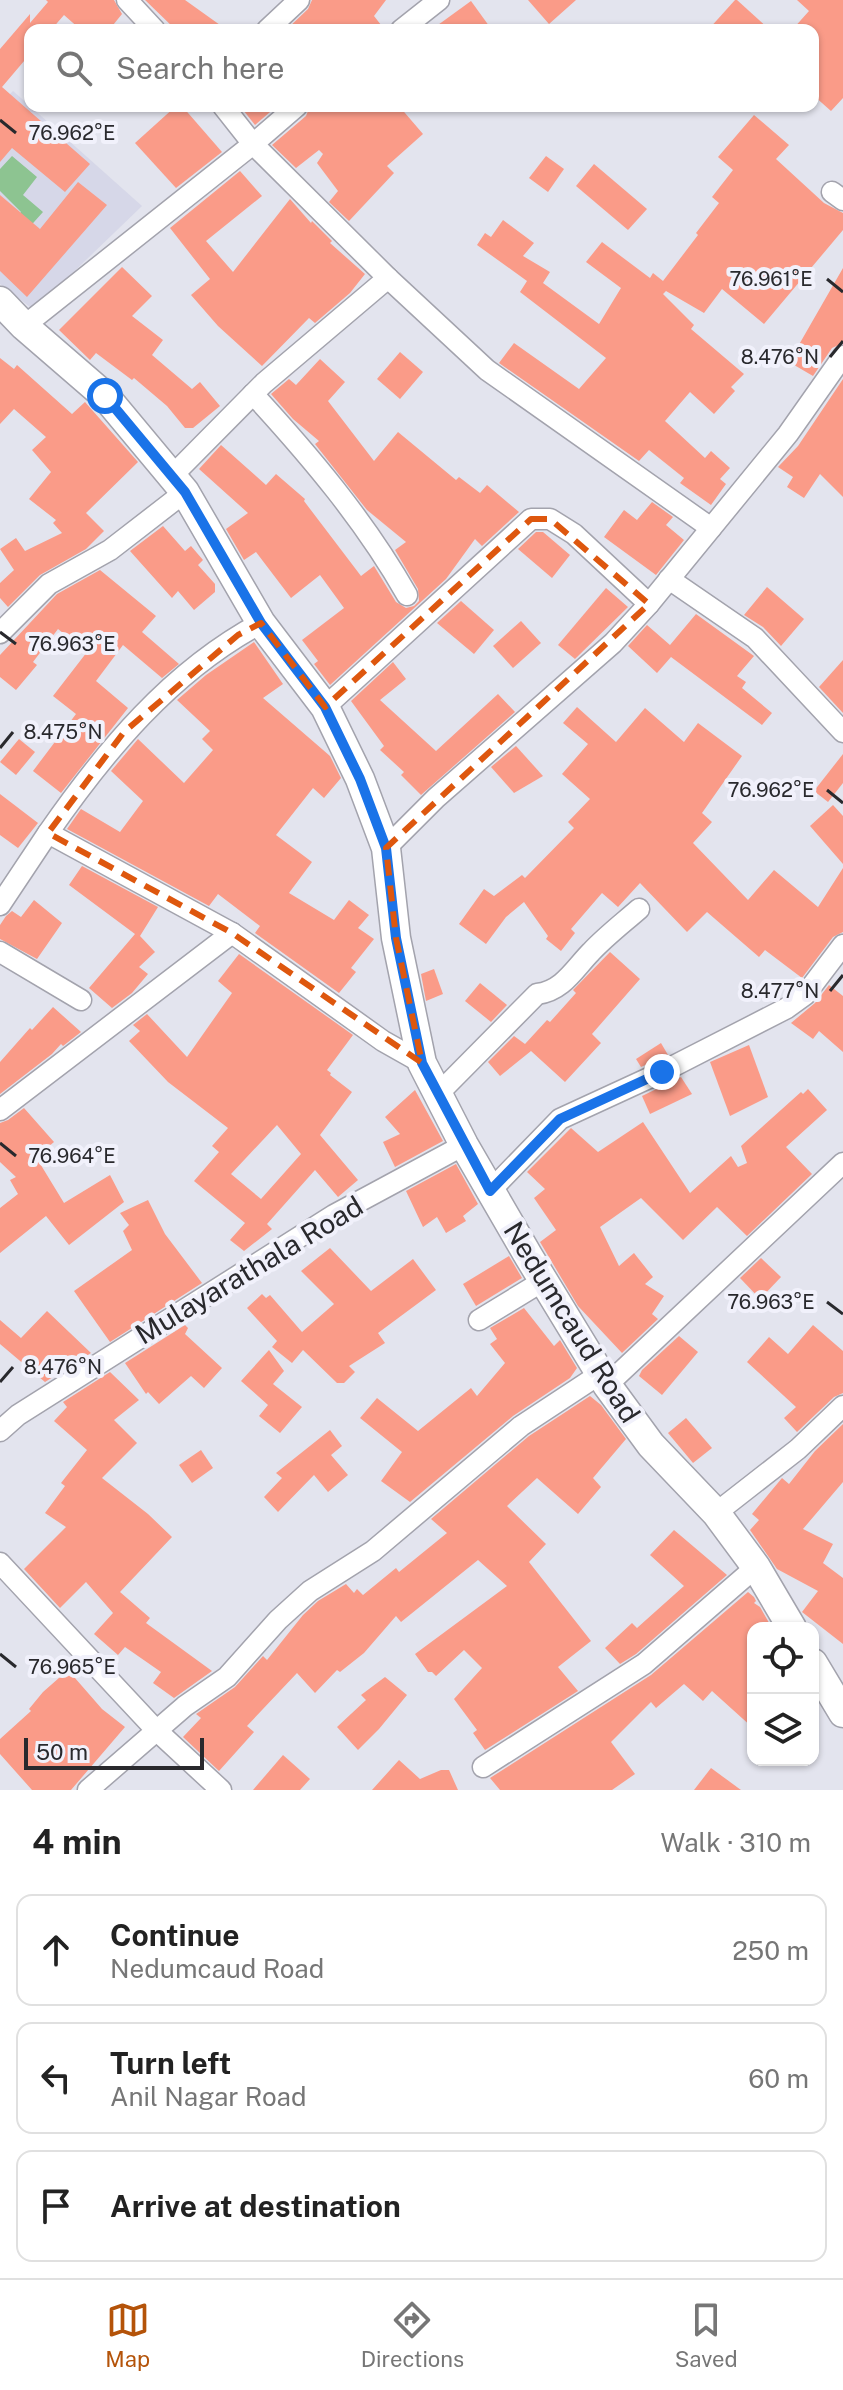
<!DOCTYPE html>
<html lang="en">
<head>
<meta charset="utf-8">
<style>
  :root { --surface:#fff; --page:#f6f6f6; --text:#222; --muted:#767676; --line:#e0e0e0; --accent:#b45309 }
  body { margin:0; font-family:"Public Sans",sans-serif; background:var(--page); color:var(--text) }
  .controls { position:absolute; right:24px; bottom:24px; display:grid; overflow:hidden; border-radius:16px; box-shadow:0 2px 6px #0004 }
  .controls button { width:72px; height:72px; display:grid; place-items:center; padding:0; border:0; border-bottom:2px solid var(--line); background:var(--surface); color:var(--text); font:40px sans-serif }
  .scale { position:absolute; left:24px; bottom:20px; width:180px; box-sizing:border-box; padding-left:8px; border:4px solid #29292d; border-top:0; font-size:22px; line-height:28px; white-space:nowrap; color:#29292d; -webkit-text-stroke:6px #f1f1fb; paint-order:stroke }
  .stop { position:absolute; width:24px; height:24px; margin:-18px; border:6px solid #1a73e8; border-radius:50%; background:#fff }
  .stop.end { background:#1a73e8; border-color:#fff; box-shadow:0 2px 8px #0008 }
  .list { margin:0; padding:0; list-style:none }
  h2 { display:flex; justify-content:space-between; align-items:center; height:104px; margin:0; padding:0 32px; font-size:34px }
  h2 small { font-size:26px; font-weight:400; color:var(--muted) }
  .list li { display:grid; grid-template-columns:52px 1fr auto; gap:24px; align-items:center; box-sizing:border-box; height:112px; margin:0 16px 16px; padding:0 16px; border:2px solid var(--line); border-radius:16px }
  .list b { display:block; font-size:30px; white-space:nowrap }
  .list p { margin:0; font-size:26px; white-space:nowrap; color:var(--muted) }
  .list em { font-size:26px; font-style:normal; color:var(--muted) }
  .icon { flex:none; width:44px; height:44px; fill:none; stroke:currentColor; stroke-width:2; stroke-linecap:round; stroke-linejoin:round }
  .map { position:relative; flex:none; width:843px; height:1790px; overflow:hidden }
  .search { position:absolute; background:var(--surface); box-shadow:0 2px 6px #0004; left:24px; right:24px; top:24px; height:88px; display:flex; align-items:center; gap:20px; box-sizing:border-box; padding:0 28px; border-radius:16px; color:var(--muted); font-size:30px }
  .sheet { height:488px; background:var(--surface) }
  nav { display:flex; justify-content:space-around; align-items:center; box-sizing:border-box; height:112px; border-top:2px solid var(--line); background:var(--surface); font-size:22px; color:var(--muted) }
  nav a { display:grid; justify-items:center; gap:4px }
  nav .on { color:var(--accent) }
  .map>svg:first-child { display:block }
</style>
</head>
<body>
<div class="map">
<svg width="843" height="1790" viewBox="0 0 843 1790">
  <rect width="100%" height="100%" fill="#e3e4ee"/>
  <polygon fill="#d6d7e8" points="13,91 142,206 34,310 0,284 0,104"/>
  <polygon fill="#8dc491" points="12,156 37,177 23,195 43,212 0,260 0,239 21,212 0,191 0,169"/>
  <g fill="#fa9b88" fill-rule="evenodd">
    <polygon points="46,0 114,0 122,14 109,30 81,30 64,15 51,30 30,30 30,54 2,87 90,164 65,192 12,148 0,162 0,49 30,14 30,23 48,2"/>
    <polygon points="145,0 185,0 227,30 176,30"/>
    <polygon points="312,0 386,0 374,16 385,30 286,30 308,9"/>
    <polygon points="528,0 576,0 549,24"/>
    <polygon points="735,0 737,0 770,30 708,30"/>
    <polygon points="797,0 843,0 843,98 831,111 813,95 813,30 792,30 809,11"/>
    <polygon points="471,1 492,30 431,30"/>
    <polygon points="176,106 182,106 222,152 176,188 135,143"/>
    <polygon points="240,106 277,106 255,125"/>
    <polygon points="310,106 399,106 423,134 387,166 394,173 349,221 329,202 338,191 317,163 323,154 319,150 296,168 272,145 306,116"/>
    <polygon points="754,115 789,145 776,159 824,203 843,213 843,230 764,324 722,289 704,313 666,291 663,294 694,325 691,329 744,374 731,387 735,391 714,414 690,392 665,421 705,458 711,451 730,468 720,479 726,484 711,505 680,483 684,478 649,450 639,461 499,363 514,343 579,389 606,358 520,292 527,281 477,245 485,233 491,237 503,220 534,243 523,256 550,272 543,283 599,324 621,288 586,262 602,242 650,278 653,273 663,281 698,235 696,233 719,203 712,197 733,170 718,157"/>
    <polygon points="546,156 564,169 548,192 529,178"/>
    <polygon points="594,164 647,209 628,230 576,186"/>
    <polygon points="240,171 262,196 206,241 233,272 290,199 311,223 312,221 332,241 330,243 365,274 350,293 315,323 309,318 262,366 218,326 191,295 210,279 170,228"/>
    <polygon points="78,182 107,205 27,297 0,271 0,195 40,229"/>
    <polygon points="122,267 152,296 132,316 163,340 152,355 192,389 200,382 220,406 193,428 185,428 167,406 134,378 132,380 96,353 90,360 59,330"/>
    <polygon points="843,268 843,343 832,348 813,376 789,362"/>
    <polygon points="400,352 423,372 400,399 377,379"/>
    <polygon points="0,358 14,369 17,365 72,414 85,402 138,462 86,513 104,531 86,549 40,575 8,607 0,598 0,583 14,570 0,549 16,538 25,551 62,533 53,523 56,520 29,499 51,472 32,450 46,437 14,409 0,424"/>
    <polygon points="320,359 345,382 328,401 374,461 398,432 456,480 459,477 480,493 487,485 519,512 482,546 475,539 446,579 330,685 314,664 318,661 302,640 344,608 320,575 291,598 256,552 244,560 226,529 248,513 199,469 221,445 266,485 276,474 305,499 304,501 361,576 374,566 396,602 406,608 414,606 419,601 418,589 395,550 406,542 367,510 315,444 319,441 293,419 271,394 289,379 296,385"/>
    <polygon points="843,379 843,497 820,474 804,498 787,487 793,477 778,467 798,446"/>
    <polygon points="652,502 673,517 666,525 684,540 656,575 604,537 624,510 637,520"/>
    <polygon points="163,526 185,551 191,546 203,560 198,565 215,584 215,592 194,610 178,591 172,598 130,551"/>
    <polygon points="536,532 543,532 570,555 552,578 518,549"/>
    <polygon points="100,570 156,616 142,632 179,664 162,678 123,645 96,681 128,708 61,793 33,771 76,714 53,696 87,652 58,629 33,662 37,665 16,690 0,677 0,655 57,594"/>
    <polygon points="767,587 804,619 781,646 763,627 744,615"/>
    <polygon points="606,588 628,607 575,659 558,645"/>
    <polygon points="461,601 494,630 474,654 437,623"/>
    <polygon points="696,614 754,656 737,676 746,682 742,688 772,713 762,725 671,657 657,673 628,646 647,625 670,645"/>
    <polygon points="521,621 541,643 513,668 493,646"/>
    <polygon points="254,642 283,684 263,698 330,756 341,778 324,798 313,788 276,835 312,862 289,893 334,920 349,900 369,915 358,928 374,939 351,968 356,972 339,993 255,933 260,926 218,894 209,906 67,829 81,809 120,832 143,801 111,771 138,739 184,783 213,750 202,739 210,731 177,700 206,675"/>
    <polygon points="843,660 843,713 819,687"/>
    <polygon points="393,662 406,679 380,700 436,751 498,694 515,712 421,795 401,775 404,772 380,750 384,746 351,701"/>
    <polygon points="577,707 616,742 645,708 684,742 698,723 742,756 702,813 712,822 693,843 748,900 774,870 818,907 843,868 843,932 833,937 802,978 765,950 759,957 707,912 687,932 640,883 618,907 602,893 571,929 575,933 561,951 546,939 548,936 524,902 506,917 486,944 459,924 484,889 494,896 522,875 525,878 574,828 568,822 590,799 562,774 588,744 563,723"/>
    <polygon points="19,739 35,752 16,775 0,762"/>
    <polygon points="516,746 543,776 514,793 491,767"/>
    <polygon points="843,754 843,783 828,802 814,791"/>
    <polygon points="0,794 38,823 18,848 0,835"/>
    <polygon points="833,805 843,816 843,864 810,826"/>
    <polygon points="82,866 158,907 140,936 155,952 139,967 148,974 132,993 112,1008 89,988 135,934 69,885"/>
    <polygon points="34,900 62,923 37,959 0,939 0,925 6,916 12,911 21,917"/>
    <polygon points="610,952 640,979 592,1034 601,1043 565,1082 531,1051 500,1076 488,1062 514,1036 525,1044 547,1020 550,1022 576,993 573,990"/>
    <path d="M239,954L353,1035L327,1070L331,1073L330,1075L352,1092L320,1135L358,1180L338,1197L315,1170L267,1224L272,1229L244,1251L230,1240L245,1223L194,1181L219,1152L212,1146L228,1128L168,1082L129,1041L140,1031L133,1025L147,1014L187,1057L232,993L218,981ZM277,1125L301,1154L261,1199L231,1174Z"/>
    <polygon points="434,969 443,994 426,1001 421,974"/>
    <polygon points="480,983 507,1005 491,1022 465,1001"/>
    <polygon points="829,985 843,996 843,1052 819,1031 813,1039 791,1023 815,1003"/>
    <polygon points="53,1007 81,1032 63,1046 61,1044 52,1054 0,1094 0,1062 30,1028 32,1030"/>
    <polygon points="661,1043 668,1055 641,1067 636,1059"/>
    <polygon points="749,1045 768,1097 730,1116 710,1062"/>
    <polygon points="681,1077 692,1094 650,1114 642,1096"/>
    <polygon points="808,1089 827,1110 786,1147 812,1174 747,1236 717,1207 683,1240 641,1198 600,1227 619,1266 634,1253 653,1277 645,1284 664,1296 652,1314 658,1319 622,1353 578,1306 540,1242 556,1230 534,1198 545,1189 527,1172 571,1128 598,1152 643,1122 690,1193 731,1156 738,1167 747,1163 741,1146 801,1092 803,1094"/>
    <polygon points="415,1090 443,1141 395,1167 383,1142 400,1134 385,1117"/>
    <polygon points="24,1108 54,1142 36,1157 64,1203 110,1175 124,1202 69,1245 46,1216 0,1253 0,1208 18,1194 10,1180 16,1177 0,1162 0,1123 8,1120"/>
    <polygon points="456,1164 478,1204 463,1216 466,1221 446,1233 437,1217 423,1227 406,1191"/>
    <polygon points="148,1200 165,1234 202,1283 110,1342 74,1291 132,1250 123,1231 129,1225 120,1213"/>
    <polygon points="330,1248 371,1291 413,1259 436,1290 378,1333 385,1343 349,1366 355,1372 344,1383 337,1383 303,1350 292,1363 272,1347 277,1341 247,1308 262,1294 266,1298 270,1295 302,1332 334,1304 301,1271"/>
    <polygon points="509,1256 522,1278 476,1306 463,1284"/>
    <polygon points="761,1258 781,1277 760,1299 740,1278"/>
    <polygon points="524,1308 554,1346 560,1340 577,1368 570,1378 513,1416 410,1502 381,1481 402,1452 360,1418 377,1398 418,1431 471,1388 477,1396 505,1363 490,1344 497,1339 490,1328"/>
    <polygon points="47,1311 91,1353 45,1382 0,1344 0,1320 21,1338"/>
    <polygon points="185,1325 188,1328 185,1334 222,1368 204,1388 191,1376 159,1404 148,1392 146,1394 125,1363"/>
    <polygon points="813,1325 843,1351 843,1393 834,1397 797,1432 784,1418 796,1407 747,1362 769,1337 788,1354"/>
    <polygon points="679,1336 698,1352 662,1395 639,1376 642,1370"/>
    <polygon points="269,1350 284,1371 273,1384 302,1407 280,1433 259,1416 268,1405 241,1381"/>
    <polygon points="110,1372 139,1400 114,1420 137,1443 102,1478 148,1514 172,1537 120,1592 150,1618 146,1623 212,1671 174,1698 153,1683 161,1672 125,1647 118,1655 94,1634 113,1613 86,1582 60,1608 24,1569 66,1527 45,1513 65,1486 61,1483 87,1450 54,1421 67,1407 63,1402"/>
    <polygon points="590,1396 601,1405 626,1439 593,1478 601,1487 578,1514 537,1478 507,1506 546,1544 529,1562 591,1641 558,1667 578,1691 485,1750 473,1733 477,1730 454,1699 482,1668 464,1650 436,1676 432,1672 428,1672 415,1654 507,1586 478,1560 401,1622 396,1616 364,1653 340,1672 337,1670 315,1693 297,1673 247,1726 254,1732 219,1771 183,1737 201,1718 196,1714 235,1687 263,1656 267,1660 303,1615 318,1601 346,1584 354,1593 357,1589 363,1595 396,1568 399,1572 447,1533 431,1519 529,1436"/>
    <polygon points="686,1418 712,1448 693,1463 668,1433"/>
    <polygon points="843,1424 843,1482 803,1529 833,1544 823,1563 843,1578 843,1644 802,1612 818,1591 777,1569 750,1530 759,1520 752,1514 782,1478 789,1484 815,1451"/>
    <polygon points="330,1430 342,1446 331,1455 348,1475 328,1492 314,1475 278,1512 264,1497 282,1478 276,1473"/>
    <polygon points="201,1450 213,1468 192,1483 179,1465"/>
    <polygon points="674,1530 727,1575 636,1654 620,1664 605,1648 632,1623 637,1628 684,1586 650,1555"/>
    <polygon points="748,1592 754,1597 756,1601 754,1603 760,1607 772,1628 753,1628 753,1728 712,1691 703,1701 684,1684 656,1708 651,1702 611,1742 635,1774 612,1790 500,1790 490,1778 651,1675"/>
    <polygon points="68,1670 102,1709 125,1727 71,1790 32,1790 0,1754 0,1739 31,1711 29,1709 43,1692"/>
    <polygon points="385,1677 407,1695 379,1729 358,1750 337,1727 366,1700 361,1695"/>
    <polygon points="283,1755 310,1779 300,1790 253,1790"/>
    <polygon points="399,1760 420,1779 441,1770 449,1770 458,1790 372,1790"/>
    <polygon points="711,1768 741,1790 694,1790"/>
  </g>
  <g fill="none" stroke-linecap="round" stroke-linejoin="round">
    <defs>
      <g id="minor">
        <polyline points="127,0 155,30"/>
        <polyline points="267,30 299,0"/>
        <polyline points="401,30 439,0"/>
        <polyline points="223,106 253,144 388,278 487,370 711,528"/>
        <polyline points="832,192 843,200"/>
        <polyline points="24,326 253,144 297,106"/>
        <path d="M253,394C310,456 365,521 407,595"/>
        <polyline points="172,476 264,383 388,278"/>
        <polyline points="669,579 755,638 843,732"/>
        <polyline points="0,633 49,584 110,550 185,492"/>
        <polyline points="325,707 531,519 550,519 574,534 649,604"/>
        <path d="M48,833C105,751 171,671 261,623"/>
        <polyline points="386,848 436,798 613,643 649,604 788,434 843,356"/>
        <polyline points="0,905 48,833 232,933 383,1041 422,1063"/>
        <polyline points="0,952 81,1000"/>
        <path d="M438,1094L537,994C563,991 575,968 591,952C606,936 623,923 639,909"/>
        <polyline points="0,1110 232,933"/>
        <polyline points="490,1191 560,1119 662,1072 787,1008 805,995 843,945"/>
        <polyline points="479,1320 543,1281"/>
        <polyline points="607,1385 843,1163"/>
        <polyline points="0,1431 18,1415 334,1215 464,1145"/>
        <polyline points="716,1513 798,1449 843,1406"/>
        <polyline points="0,1563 156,1730 221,1790"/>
        <polyline points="483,1767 644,1664 756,1567"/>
        <polyline points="88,1790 185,1706 227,1677 278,1620 310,1591 373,1551 521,1426 600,1374"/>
      </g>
      <g id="secondary">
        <polyline points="0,301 24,326 105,396 185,492 261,623 325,707 360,779 386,848 396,938 422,1063 464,1145 529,1257 607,1385 651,1445 716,1513 756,1567 792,1628"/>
        <polyline points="813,1663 843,1713"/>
      </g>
    </defs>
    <use href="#minor" stroke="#a3a3ad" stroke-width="23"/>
    <use href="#secondary" stroke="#a3a3ad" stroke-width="31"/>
    <use href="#minor" stroke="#fff" stroke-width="20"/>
    <use href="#secondary" stroke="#fff" stroke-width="28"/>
  </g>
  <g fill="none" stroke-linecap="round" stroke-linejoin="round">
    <polyline stroke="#1a73e8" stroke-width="10" points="105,396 185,492 261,623 325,707 360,779 386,848 396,938 422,1063 490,1191 560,1119 662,1072"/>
  </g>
  <path fill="none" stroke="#de570e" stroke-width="6" stroke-dasharray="16 10" stroke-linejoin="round" d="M531,519H550L649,604L386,848L396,938L422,1063L232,933L48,833L124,732L238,635L261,623L325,707Z"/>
  <path fill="none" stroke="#29292d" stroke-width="3" d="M0,120L16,133M827,279L843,292M830,357L843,341M0,632L16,644M0,748L13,732M827,790L843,803M830,991L843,975M0,1143L16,1156M827,1302L843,1314M0,1382L13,1367M0,1654L16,1667"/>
  <g text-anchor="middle" stroke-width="8" stroke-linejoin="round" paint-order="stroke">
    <g font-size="28" fill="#29292d" stroke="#f1f1fb">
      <text transform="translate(249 1270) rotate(-31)" y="10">Mulayarathala Road</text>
      <text transform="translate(572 1322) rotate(58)" y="10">Nedumcaud Road</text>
    </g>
  </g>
  <g font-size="20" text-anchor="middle" fill="#29292d" stroke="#f1f1fb" stroke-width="8" stroke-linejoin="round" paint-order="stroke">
    <text x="72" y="140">76.962°E</text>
    <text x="771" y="286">76.961°E</text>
    <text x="780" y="364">8.476°N</text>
    <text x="72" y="651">76.963°E</text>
    <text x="63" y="739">8.475°N</text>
    <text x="771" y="797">76.962°E</text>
    <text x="780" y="998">8.477°N</text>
    <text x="72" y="1163">76.964°E</text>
    <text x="771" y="1309">76.963°E</text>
    <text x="63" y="1374">8.476°N</text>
    <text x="72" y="1674">76.965°E</text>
  </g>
</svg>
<div class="controls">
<button><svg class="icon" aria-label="locate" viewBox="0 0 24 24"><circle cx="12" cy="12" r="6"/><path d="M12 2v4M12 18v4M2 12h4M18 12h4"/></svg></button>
<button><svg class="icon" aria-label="layers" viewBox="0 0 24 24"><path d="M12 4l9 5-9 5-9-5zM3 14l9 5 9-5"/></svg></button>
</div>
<div class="scale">50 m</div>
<div class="stop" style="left:105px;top:396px"></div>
<div class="stop end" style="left:662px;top:1072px"></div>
<div class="search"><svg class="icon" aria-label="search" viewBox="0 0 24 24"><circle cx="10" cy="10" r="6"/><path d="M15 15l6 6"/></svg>Search here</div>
</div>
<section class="sheet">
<h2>4 min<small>Walk · 310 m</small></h2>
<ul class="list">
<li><svg class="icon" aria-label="ahead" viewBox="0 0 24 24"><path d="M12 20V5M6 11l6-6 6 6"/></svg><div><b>Continue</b><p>Nedumcaud Road</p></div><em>250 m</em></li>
<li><svg class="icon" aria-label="left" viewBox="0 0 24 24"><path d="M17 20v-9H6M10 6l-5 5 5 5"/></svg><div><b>Turn left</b><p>Anil Nagar Road</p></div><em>60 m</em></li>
<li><svg class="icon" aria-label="arrive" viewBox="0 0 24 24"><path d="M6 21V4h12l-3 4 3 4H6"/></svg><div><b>Arrive at destination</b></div></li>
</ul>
</section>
<nav>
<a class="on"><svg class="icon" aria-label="map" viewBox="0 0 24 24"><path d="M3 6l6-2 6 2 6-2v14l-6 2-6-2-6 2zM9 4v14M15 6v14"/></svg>Map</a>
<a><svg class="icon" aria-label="directions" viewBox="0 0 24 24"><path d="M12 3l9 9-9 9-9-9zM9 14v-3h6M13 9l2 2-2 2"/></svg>Directions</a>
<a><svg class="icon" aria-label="saved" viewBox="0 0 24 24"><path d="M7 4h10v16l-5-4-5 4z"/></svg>Saved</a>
</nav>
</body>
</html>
